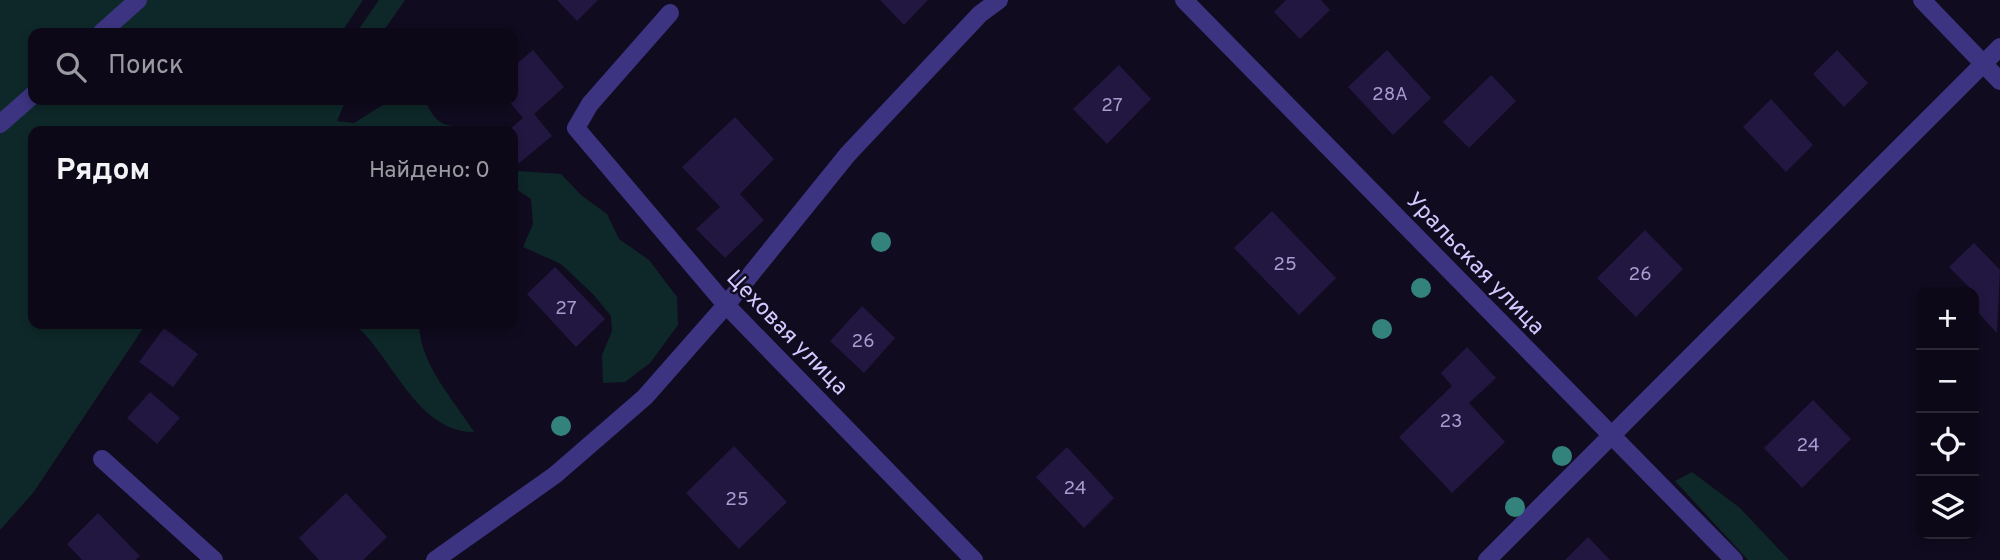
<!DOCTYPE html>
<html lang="ru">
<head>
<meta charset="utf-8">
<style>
  :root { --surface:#0c0817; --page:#1a1624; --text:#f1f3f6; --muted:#9a9aa1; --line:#2c2936 }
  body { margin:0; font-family:Overpass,sans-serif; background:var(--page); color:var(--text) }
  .controls { position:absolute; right:21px; bottom:21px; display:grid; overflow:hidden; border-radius:14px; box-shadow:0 4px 10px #0003 }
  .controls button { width:63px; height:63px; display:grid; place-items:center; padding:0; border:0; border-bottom:2px solid var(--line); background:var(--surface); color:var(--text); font:35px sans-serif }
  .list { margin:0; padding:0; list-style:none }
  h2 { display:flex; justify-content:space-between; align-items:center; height:91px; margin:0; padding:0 28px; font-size:30px }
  h2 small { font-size:23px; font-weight:400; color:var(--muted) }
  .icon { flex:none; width:38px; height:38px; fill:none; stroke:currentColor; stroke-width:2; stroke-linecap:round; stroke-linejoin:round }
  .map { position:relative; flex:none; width:2000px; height:560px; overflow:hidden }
  .search { position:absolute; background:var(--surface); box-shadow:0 4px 10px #0003; left:28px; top:28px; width:490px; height:77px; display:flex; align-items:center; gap:18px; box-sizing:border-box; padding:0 24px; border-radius:14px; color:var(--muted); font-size:26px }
  .panel { position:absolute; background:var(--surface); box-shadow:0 4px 10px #0003; left:28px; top:126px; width:490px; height:203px; border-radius:14px }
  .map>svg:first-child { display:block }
</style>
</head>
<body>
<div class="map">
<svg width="2000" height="560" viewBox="0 0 2000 560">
  <rect width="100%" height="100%" fill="#100b1f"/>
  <g fill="#0e2829">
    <path d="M0,0H363L341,33H33V100H346L337,121L354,123L391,100H425C438,130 448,126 478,126L481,131H33V324H146L33,493L0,530Z"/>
    <polygon points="379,0 405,0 382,33 356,33"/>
    <polygon points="517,171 561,174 581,195 607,214 619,239 649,260 677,297 678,325 650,363 625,382 603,383 602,355 612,331 611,316 593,294 561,264 523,247 533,224 531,199 513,187 513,175"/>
    <path d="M354,324H419C420,364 453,399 474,432C417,433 391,354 354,324Z"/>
    <polygon points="1692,472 1740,508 1789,560 1748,560 1675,481"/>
  </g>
  <g fill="#221741">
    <polygon points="557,0 598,0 577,21"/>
    <polygon points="880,0 928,0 904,25"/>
    <polygon points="1286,0 1321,0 1330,10 1300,39 1274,12"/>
    <polygon points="533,50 564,87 534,114 552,136 518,164 513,158 513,131 508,131 523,118 508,100 513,100 513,67"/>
    <polygon points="1387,50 1431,98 1393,135 1348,87"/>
    <polygon points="1837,50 1868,83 1844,107 1813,74"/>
    <polygon points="1119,65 1151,99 1107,144 1073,109"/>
    <polygon points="1491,75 1516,101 1469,148 1443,122"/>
    <polygon points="1771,99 1813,145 1786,172 1743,127"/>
    <polygon points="735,117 774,159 740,194 764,220 725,258 696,229 720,207 682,167"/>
    <polygon points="1272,211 1336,278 1299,315 1234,248"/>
    <polygon points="1645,230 1683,269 1636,317 1597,278"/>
    <polygon points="1974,243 2000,270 1997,333 1974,308 1974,292 1949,267"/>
    <polygon points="555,267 605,319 576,347 527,294"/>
    <polygon points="862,306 895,338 864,373 830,341"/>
    <polygon points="164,328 198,354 173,387 139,362"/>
    <polygon points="1467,347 1496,378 1469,403 1505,442 1452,493 1399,437 1452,386 1441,373"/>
    <polygon points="150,392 180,418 157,444 127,418"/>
    <polygon points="1813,400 1851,439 1802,488 1764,448"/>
    <polygon points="734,446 787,502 739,549 686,493"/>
    <polygon points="1067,447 1114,498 1084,528 1036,477"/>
    <polygon points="346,493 387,537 363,560 319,560 299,538"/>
    <polygon points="98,513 140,556 135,560 82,560 67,544"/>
    <polygon points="1588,537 1610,560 1565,560"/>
  </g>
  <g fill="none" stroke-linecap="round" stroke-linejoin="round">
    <g stroke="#3c3480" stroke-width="18">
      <polyline points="1184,0 1734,560"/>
      <polyline points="1922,0 2000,81"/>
      <polyline points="670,13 590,104 576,128 726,305 974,560"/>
      <polyline points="101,33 138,0"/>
      <polyline points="0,124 33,95"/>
      <polyline points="102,459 214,560"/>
      <polyline points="435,560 555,475 645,397 726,305 848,154 980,14 999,0"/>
      <polyline points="1487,560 2000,47"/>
    </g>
  </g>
  <g fill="#34827c">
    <circle cx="881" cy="242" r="10"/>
    <circle cx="1421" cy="288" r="10"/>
    <circle cx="1382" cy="329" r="10"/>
    <circle cx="561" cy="426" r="10"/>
    <circle cx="1562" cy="456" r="10"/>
    <circle cx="1515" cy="507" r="10"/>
  </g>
  <g text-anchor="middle" stroke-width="5" stroke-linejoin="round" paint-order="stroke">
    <g font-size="19" fill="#a79cd0">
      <text x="1390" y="100">28А</text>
      <text x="1112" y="111">27</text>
      <text x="1285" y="270">25</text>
      <text x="1640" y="280">26</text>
      <text x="566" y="314">27</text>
      <text x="863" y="347">26</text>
      <text x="1451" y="427">23</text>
      <text x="1808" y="451">24</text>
      <text x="1075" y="494">24</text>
      <text x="737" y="505">25</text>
    </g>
    <g font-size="23" fill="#d3c9ff" stroke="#100b1f">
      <text transform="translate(1476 263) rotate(46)" y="8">Уральская улица</text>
      <text transform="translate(788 332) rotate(46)" y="8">Цеховая улица</text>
    </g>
  </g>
</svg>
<div class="controls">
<button>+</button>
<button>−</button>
<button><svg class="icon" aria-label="locate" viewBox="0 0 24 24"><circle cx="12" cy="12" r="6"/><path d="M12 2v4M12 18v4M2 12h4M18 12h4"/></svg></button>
<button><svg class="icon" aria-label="layers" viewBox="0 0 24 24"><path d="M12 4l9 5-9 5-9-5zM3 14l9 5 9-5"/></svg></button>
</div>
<div class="search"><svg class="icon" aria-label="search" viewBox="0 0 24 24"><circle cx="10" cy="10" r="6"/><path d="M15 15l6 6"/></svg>Поиск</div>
<section class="panel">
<h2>Рядом<small>Найдено: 0</small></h2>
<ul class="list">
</ul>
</section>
</div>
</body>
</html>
